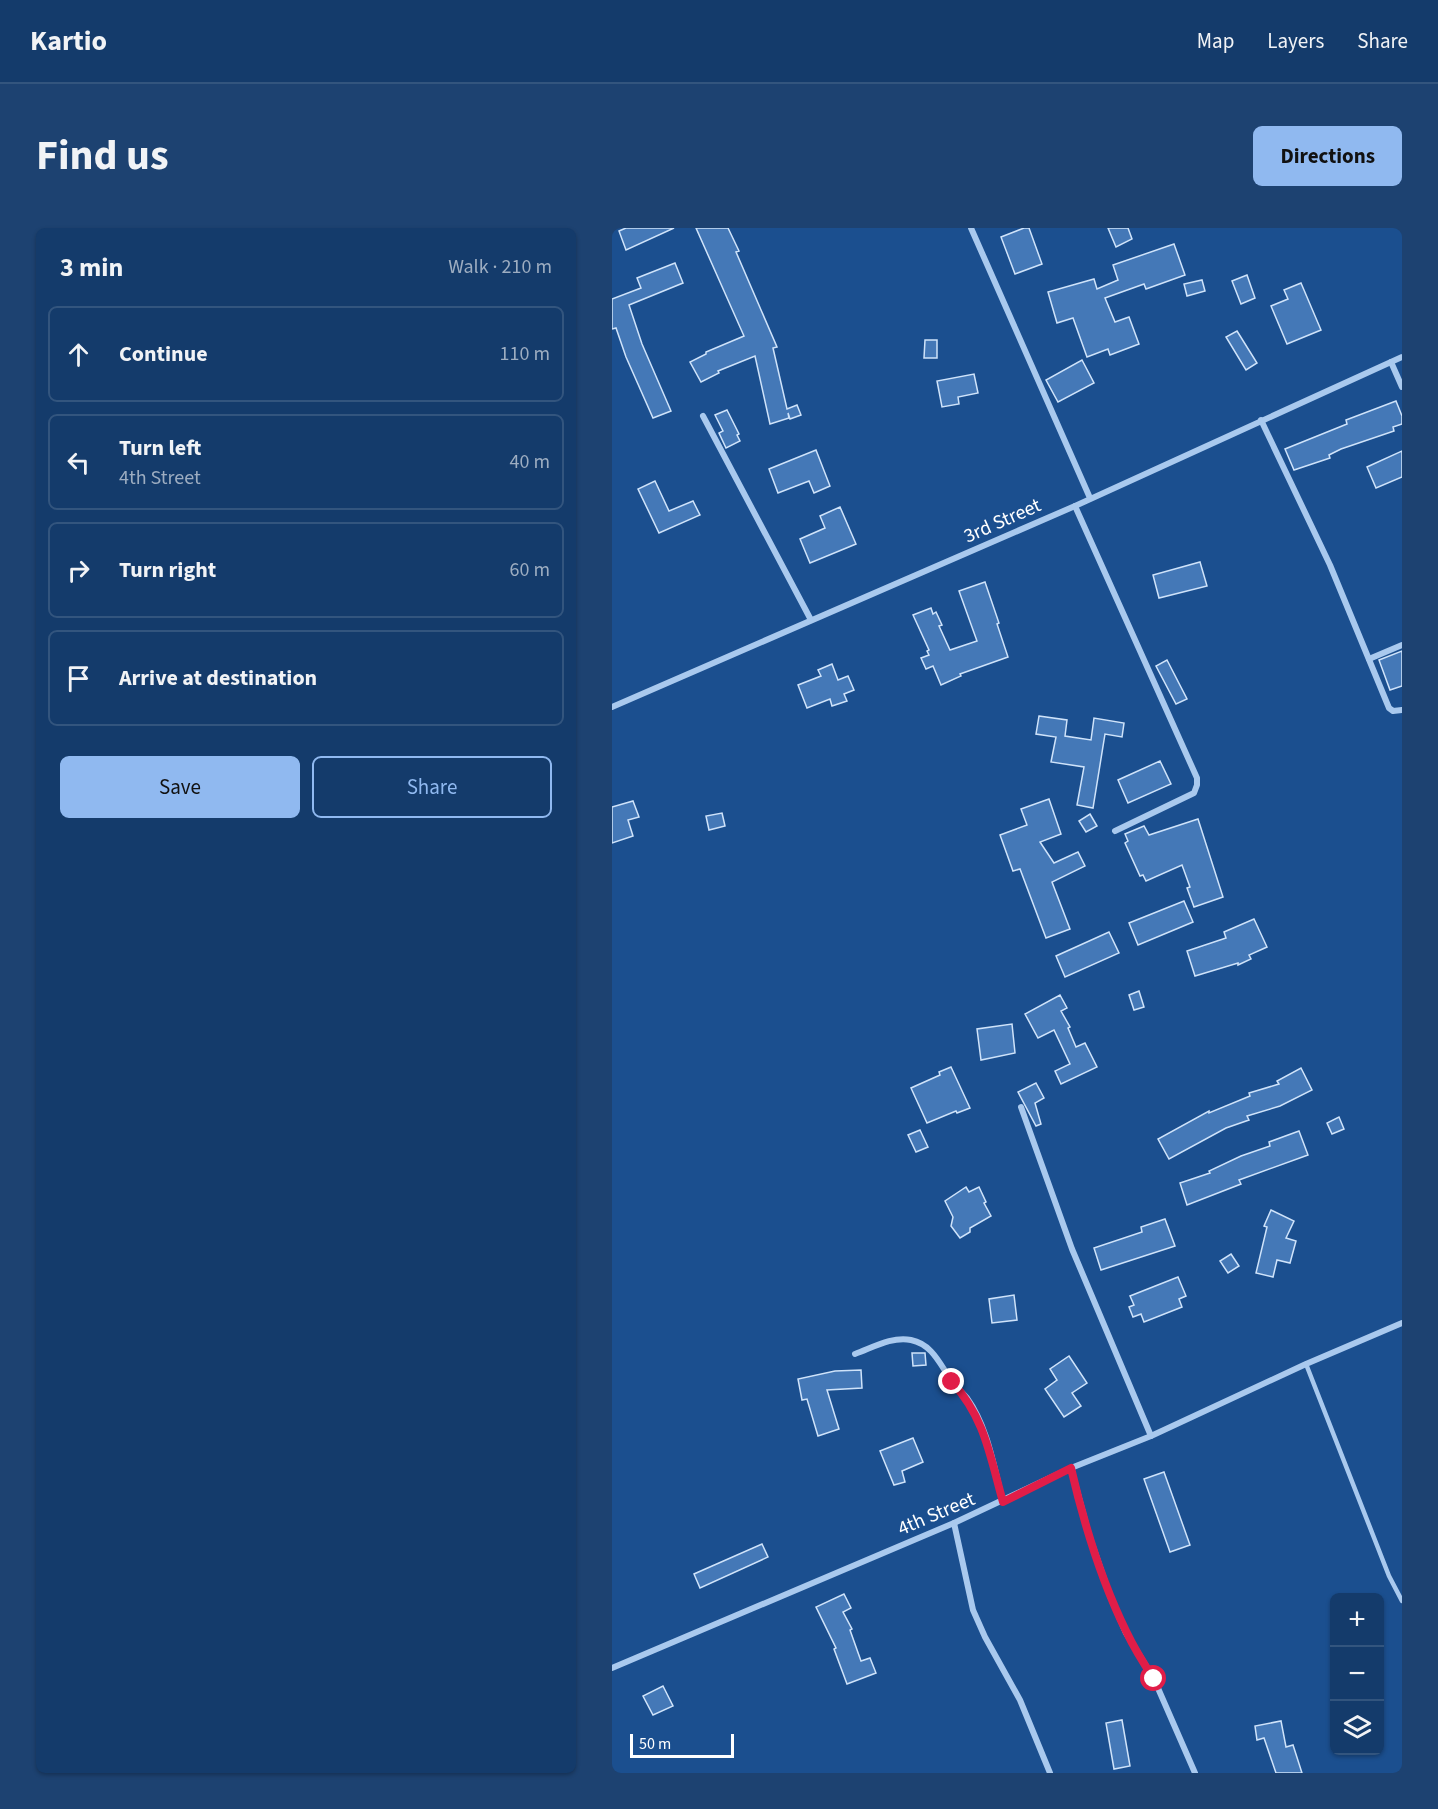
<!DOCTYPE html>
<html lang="en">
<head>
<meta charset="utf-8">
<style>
  :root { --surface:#143b6b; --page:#1d4271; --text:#f1f3f6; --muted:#9dadc1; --line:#33557e; --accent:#90b9f0 }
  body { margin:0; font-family:"Source Sans 3",sans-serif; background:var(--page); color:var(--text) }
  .controls { position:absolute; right:18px; bottom:18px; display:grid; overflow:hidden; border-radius:9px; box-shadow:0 2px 4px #0004 }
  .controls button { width:54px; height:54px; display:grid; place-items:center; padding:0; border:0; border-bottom:2px solid var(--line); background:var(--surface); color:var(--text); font:30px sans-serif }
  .scale { position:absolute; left:18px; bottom:15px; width:104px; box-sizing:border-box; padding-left:6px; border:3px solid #fff; border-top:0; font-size:16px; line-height:21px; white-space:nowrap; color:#fff; -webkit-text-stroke:4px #1b4f8f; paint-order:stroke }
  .stop { position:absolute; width:18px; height:18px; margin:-14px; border:4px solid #e11d48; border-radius:50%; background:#fff }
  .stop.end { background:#e11d48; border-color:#fff; box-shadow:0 2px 6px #0008 }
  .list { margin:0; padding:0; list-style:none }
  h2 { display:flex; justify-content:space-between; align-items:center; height:78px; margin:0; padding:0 24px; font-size:26px }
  h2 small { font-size:20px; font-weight:400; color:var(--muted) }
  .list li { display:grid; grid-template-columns:39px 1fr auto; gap:18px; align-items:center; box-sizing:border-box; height:96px; margin:0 12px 12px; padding:0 12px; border:2px solid var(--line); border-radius:9px }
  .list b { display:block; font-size:22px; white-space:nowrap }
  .list p { margin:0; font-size:20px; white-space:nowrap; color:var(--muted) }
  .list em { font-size:20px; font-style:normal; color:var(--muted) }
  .actions { display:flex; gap:12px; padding:18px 24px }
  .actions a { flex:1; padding:14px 0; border:2px solid var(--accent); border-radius:9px; text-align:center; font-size:21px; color:var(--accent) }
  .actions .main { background:var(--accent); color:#111 }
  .icon { flex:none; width:33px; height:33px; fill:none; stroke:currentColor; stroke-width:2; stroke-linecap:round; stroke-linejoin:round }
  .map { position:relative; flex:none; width:790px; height:1545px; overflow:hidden; border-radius:9px }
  header { display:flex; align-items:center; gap:36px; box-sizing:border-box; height:84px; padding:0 30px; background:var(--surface); border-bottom:2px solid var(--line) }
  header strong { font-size:28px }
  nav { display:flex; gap:33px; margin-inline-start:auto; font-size:21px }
  .intro { display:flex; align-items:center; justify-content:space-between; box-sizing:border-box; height:144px; padding:0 36px }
  h1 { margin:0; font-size:42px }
  .button { padding:15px 27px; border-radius:9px; background:var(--accent); color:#111; font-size:21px; font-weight:700 }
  main { display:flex; gap:36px; padding:0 36px }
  aside { flex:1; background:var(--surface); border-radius:9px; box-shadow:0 2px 4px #0004 }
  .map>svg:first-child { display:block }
</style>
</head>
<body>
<header>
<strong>Kartio</strong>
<nav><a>Map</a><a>Layers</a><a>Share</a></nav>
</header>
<div class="intro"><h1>Find us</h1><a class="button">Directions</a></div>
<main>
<aside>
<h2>3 min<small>Walk · 210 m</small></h2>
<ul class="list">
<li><svg class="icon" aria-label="ahead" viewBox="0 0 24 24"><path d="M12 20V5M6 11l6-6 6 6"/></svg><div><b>Continue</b></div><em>110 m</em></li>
<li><svg class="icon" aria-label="left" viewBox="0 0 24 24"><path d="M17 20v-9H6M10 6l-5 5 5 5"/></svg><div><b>Turn left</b><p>4th Street</p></div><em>40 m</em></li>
<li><svg class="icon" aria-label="right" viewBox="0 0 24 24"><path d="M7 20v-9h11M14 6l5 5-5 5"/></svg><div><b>Turn right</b></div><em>60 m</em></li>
<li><svg class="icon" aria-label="arrive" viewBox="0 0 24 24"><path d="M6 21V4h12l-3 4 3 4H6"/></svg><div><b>Arrive at destination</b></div></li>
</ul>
<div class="actions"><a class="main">Save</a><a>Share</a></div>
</aside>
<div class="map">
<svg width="790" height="1545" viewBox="0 0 790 1545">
  <rect width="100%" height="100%" fill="#1b4f8f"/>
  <g fill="#4478b7" stroke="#cfe3fa" stroke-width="1.5">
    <polygon points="14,0 62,0 14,22 7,3"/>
    <polygon points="84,0 116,0 127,23 124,24 165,119 161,120 175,181 185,177 189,187 178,191 176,185 177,190 158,196 143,128 106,143 107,145 89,154 78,134 94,126 94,124 132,108"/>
    <polygon points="412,0 417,0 430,36 403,46 389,9"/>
    <polygon points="496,0 516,0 520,11 504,19"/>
    <polygon points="562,16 573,47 534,61 532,56 493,70 503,94 517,89 527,116 498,127 496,121 475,129 461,90 445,95 436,64 482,51 485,61 506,52 501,37"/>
    <polygon points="63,35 71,55 17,77 30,116 59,183 41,190 14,129 4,100 0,101 0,71 29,60 25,50"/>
    <polygon points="635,47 643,70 629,76 620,53"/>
    <polygon points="590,52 593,63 575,68 572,56"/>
    <polygon points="689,55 709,102 675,116 659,78 676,71 672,62"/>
    <polygon points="625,103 645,135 634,142 614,109"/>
    <polygon points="313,112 325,112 325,130 312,130"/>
    <polygon points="470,132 482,155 446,174 434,152"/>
    <polygon points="362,146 366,165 346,169 347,176 330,179 325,153"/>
    <polygon points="784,173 790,188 790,196 781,199 782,203 729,221 717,227 718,230 682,242 673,221 735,196 734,192"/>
    <polygon points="115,182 127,206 125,207 128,213 114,220 107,205 111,203 103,187"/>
    <polygon points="204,222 218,258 202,265 197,253 166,265 157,241"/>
    <polygon points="790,223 790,249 764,260 755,239"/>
    <polygon points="43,253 57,283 81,273 88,287 47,305 26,261"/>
    <polygon points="228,279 244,316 198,335 188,311 213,300 208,288"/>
    <polygon points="588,334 595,358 547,370 541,347"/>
    <polygon points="373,354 387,395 385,396 396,429 348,446 349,448 329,457 321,438 314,441 309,430 317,427 315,423 317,422 301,387 319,380 321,386 324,384 330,397 327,398 338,422 365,413 347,363"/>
    <polygon points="790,423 790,458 778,462 767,432"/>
    <polygon points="555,432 575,471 564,476 544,438"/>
    <polygon points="220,436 226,452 236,448 242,462 232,466 235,473 220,478 218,471 195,480 186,457 209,448 206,442"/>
    <polygon points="427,488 455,492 453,508 479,512 482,490 512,495 510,509 493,506 481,580 465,577 472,539 439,534 444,509 424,506"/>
    <polygon points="548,533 559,556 516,575 506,552"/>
    <polygon points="437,571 449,606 428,614 442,635 466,624 473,638 440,654 458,701 434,710 408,641 401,643 388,607 415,597 409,581"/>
    <polygon points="21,573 27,589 16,592 21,608 0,615 0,579"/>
    <polygon points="110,585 113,598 97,602 94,588"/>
    <polygon points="478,586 485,598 474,604 467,593"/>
    <polygon points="586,591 611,669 582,679 575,660 578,659 570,637 534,653 531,647 528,648 513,615 516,613 513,606 532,598 537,607"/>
    <polygon points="572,673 581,694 526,717 517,695"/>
    <polygon points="642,691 655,719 637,727 639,731 626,737 626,735 583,748 575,723 614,710 612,704"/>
    <polygon points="497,704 507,725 453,749 444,728"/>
    <polygon points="527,763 532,779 522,782 517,767"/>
    <polygon points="448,767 455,780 449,783 458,799 456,800 464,819 473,815 485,839 449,856 443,843 458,836 442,802 426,810 413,786"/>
    <polygon points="400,796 403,825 369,832 365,801"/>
    <polygon points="339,839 358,880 345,885 344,883 315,895 299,860 328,847 327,844"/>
    <polygon points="689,840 700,862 668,878 635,888 637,892 614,900 557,931 546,911 597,883 597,885 638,868 637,865 667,856 665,853"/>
    <polygon points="424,855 432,870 423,875 429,896 424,898 406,864"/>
    <polygon points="727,889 732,901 720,906 715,895"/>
    <polygon points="308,902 316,919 304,924 296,907"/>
    <polygon points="687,903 696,927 627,952 629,956 575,977 568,955 598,945 597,943 629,928 658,918 657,914"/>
    <polygon points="354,959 357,964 367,959 374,974 372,975 379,988 358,1000 358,1004 348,1010 339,998 341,989 333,973"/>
    <polygon points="659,982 682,993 674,1010 684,1013 678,1035 665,1032 661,1049 644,1045 655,999 652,998"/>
    <polygon points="553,991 563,1018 489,1042 482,1020 530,1004 529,999"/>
    <polygon points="619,1026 627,1038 616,1045 608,1033"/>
    <polygon points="566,1049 574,1068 567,1071 570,1079 532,1094 529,1086 521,1089 517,1079 522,1077 518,1068"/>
    <polygon points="402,1067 405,1092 380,1095 377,1071"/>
    <polygon points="300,1125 313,1125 314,1137 301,1138"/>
    <polygon points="457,1128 475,1155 460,1165 469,1178 452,1189 433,1161 445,1152 438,1141"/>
    <polygon points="249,1142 250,1160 215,1162 227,1201 206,1208 195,1171 190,1172 186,1151 223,1143"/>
    <polygon points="301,1210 311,1234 290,1243 293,1254 282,1257 268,1223"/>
    <polygon points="552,1244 578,1317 558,1324 532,1251"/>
    <polygon points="150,1316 156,1329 88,1360 82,1346"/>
    <polygon points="232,1366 239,1380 231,1384 240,1401 238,1402 249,1433 258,1430 264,1445 235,1456 222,1421 224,1420 204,1379"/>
    <polygon points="51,1458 61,1478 41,1487 31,1468"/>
    <polygon points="510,1492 518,1538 502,1541 494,1495"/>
    <polygon points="669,1493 674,1519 681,1517 690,1545 664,1545 652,1510 645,1512 643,1498"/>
  </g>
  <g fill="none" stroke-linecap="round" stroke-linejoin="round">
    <polyline stroke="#a9c9ee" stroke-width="4.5" points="694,1136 777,1348 790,1373"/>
    <g stroke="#a9c9ee" stroke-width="6">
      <polyline points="359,0 478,270"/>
      <polyline points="779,134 790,159"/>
      <polyline points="91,188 199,392"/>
      <polyline points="649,192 718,337 777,480 781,483 790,482"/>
      <polyline points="463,278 585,550 585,557 582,565 503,603"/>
      <polyline points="757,431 790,417"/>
      <polyline points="0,479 463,278 790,129"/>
      <polyline points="409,879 460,1021 539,1208"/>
      <path d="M243,1126C260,1120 280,1108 299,1112C319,1116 327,1134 337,1149C342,1157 349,1163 355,1170C376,1199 382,1240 391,1274"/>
      <polyline points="459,1240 477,1307 498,1368 514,1405 542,1451 583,1545"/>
      <polyline points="342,1295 361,1382 373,1409 408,1472 438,1545"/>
      <polyline points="0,1440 342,1295 459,1240 539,1208 694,1136 790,1095"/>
    </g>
  </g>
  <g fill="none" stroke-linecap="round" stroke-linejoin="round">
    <path stroke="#e11d48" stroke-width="8" d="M340,1154C373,1190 378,1228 391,1274L459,1240C472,1296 489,1352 514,1403C522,1420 532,1436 542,1451"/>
  </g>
  <g text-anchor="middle" stroke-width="4.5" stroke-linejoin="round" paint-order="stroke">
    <g font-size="20" fill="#fff" stroke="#1b4f8f">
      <text transform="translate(390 292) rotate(-24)" y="7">3rd Street</text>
      <text transform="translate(324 1285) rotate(-23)" y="7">4th Street</text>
    </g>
  </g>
</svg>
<div class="controls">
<button>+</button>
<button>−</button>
<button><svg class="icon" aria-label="layers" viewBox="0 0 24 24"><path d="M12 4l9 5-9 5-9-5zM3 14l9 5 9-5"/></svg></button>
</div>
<div class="scale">50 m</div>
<div class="stop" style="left:542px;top:1451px"></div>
<div class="stop end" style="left:340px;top:1154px"></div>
</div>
</main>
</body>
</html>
